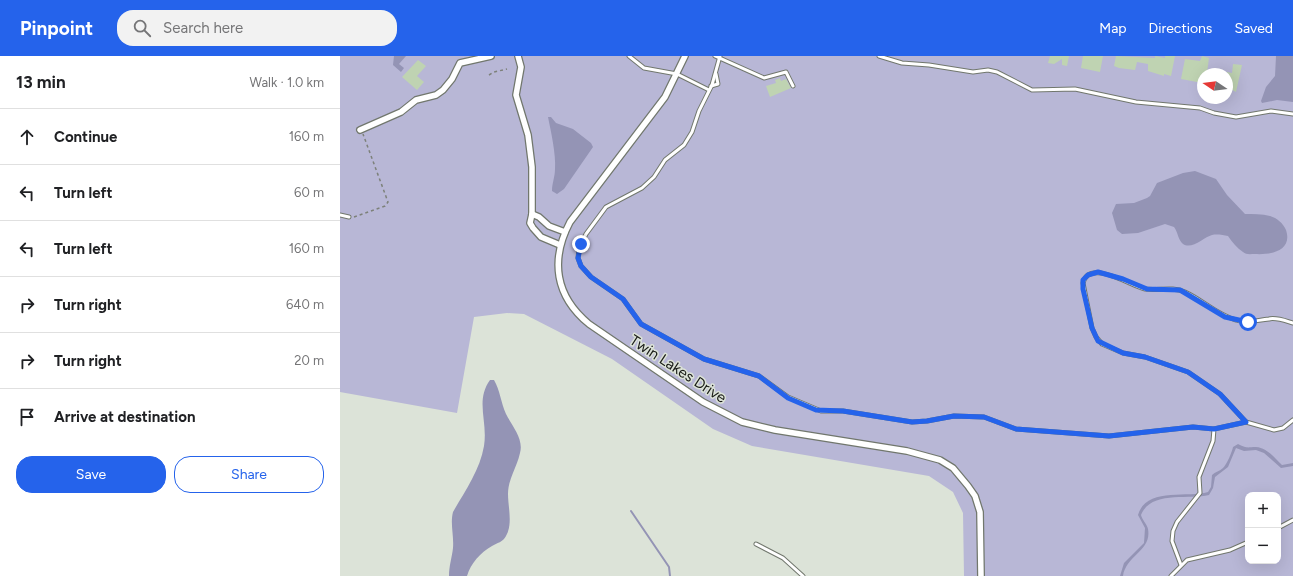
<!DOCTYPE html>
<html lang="en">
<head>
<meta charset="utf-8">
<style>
  :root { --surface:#fff; --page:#f2f2f2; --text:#202124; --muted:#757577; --line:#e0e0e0; --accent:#2563eb }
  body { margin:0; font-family:Figtree,sans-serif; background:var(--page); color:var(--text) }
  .controls { position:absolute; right:12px; bottom:12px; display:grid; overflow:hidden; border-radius:8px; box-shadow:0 4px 16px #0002 }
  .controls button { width:36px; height:36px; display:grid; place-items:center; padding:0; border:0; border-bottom:1px solid var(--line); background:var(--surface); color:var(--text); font:20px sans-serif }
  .compass { position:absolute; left:857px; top:12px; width:36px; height:36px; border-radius:50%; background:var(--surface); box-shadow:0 4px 16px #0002; rotate:283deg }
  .stop { position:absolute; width:12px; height:12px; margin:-9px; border:3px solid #2563eb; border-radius:50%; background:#fff }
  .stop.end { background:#2563eb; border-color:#fff; box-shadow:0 1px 4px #0008 }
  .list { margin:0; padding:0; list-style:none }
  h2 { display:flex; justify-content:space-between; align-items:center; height:52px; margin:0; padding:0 16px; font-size:17px }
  h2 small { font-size:13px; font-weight:400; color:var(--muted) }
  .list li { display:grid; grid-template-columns:26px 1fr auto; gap:12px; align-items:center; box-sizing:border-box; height:56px; padding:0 16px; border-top:1px solid var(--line) }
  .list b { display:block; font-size:15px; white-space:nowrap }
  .list em { font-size:13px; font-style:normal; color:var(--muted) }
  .actions { display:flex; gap:8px; padding:12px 16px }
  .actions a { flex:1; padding:9px 0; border:1px solid var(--accent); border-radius:16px; text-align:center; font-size:14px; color:var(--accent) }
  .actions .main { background:var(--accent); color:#fff }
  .icon { flex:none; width:22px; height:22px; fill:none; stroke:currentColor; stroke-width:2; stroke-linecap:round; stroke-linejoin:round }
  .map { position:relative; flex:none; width:953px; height:520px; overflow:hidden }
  header { display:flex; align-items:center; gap:24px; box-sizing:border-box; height:56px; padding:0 20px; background:var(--accent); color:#fff }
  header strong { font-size:19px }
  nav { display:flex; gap:22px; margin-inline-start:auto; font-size:14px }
  .search { width:280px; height:36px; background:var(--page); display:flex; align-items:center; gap:10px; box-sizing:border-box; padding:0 14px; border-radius:16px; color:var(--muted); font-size:15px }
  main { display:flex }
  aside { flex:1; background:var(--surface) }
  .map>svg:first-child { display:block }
</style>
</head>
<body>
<header>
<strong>Pinpoint</strong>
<div class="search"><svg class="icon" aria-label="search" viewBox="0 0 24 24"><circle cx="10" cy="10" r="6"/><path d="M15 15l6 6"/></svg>Search here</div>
<nav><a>Map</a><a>Directions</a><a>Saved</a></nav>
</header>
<main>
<aside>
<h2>13 min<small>Walk · 1.0 km</small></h2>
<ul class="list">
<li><svg class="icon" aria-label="ahead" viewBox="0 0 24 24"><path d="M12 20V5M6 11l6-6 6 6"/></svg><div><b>Continue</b></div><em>160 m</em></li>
<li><svg class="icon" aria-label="left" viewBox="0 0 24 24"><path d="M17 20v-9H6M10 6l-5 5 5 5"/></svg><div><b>Turn left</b></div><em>60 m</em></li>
<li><svg class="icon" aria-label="left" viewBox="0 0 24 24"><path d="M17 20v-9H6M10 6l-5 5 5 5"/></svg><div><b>Turn left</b></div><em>160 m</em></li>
<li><svg class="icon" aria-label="right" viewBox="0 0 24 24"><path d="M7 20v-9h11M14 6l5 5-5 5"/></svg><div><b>Turn right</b></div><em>640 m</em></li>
<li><svg class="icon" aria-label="right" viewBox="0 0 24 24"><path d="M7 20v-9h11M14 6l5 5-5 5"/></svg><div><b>Turn right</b></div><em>20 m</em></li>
<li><svg class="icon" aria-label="arrive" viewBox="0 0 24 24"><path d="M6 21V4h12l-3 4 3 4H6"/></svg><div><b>Arrive at destination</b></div></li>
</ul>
<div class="actions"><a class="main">Save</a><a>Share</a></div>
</aside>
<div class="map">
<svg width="953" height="520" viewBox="0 0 953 520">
  <rect width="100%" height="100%" fill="#dce3d8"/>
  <path fill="#b8b7d6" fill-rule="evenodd" d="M0,0H953V520H624L623,457L613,436L589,420L412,390L373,373L272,303L184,258L167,257L134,261L117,357L0,336ZM863,18H887V42H863ZM908,439H938V505H908Z"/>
  <g fill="#9494b5">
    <polygon points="54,0 66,0 59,8 64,12 61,16 53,9"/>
    <polygon points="936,0 953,0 953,46 937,44 922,47 921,45 926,31 935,20"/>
    <path d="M208,61H211L216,67L233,73L251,87L253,91L224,133L217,138L212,135C212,127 215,121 215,113C216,98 211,76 208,61Z"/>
    <path d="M855,115L876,123L887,139L905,158C913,158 922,158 930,160C937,162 943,167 946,174C953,195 930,199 915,198C911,198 906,199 903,196C897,192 892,186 888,180C883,179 877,178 872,179C864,181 852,194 843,188C838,184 838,176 834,171L825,168L798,177L782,178L777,174L772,157L776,148L794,147L807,142L810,140L817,127L843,117Z"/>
    <path d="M150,324H154C160,334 161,347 166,358C172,370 184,383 180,397C177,411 168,423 168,438C168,451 173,468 166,480C163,486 157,487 152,490C140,497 131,507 127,520H109C109,510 112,501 113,492C114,479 110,468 113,456C125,435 140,414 144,390C148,365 135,345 150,324Z"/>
    <path d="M898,388C908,393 907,391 916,391C928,392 934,402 942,409L953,407V410L941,412L924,397L916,394L904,395L896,392L888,411L875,421L873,432L869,439C849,444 811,434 801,459C802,464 807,468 808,473C812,495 786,499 783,520H780L784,507L804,487L805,472L798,459C806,431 847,442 868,436L871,431L872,419C875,416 880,415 883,412C887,408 892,396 893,391Z"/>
  </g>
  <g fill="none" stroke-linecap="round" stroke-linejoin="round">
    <polyline stroke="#9494b5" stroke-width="2" points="291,455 329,511 330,520"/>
  </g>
  <g fill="#bfd3b2">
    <polygon points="710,0 729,0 727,10 722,9 722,3 714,8 708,7"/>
    <polygon points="743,0 763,0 760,16 741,12"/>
    <polygon points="776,0 815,2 815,0 825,2 825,0 835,0 831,20 824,18 824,20 808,15 808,8 797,6 795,14 779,12 774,10"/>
    <polygon points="862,0 869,2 867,17 863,18 863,25 857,26 841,23 845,3 860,5"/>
    <polygon points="78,4 86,10 77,20 84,26 77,34 62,21"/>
    <polygon points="893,8 902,9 896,36 887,31 887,16 892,17"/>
    <polygon points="440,22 441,25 446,23 451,32 430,41 426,30 436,27 435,24"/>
  </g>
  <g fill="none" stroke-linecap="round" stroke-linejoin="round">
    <defs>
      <g id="service">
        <polyline points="289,0 304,12 337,18 369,34"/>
        <polyline points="375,0 424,22 446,16 453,30"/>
        <polyline points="380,0 372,29 359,55 352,76 344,89 325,104 314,121 302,132 266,151 246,178 239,193 238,202 241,210 251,221 283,243 301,268 364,303 419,320 448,341 481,355 503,355 572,366 587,365 614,360 644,361 676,373 769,380 853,371 874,373"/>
        <polyline points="539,0 562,7 589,9 633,16 648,14 657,16 692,34 735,33 796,46 860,52 874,57 896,61 931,55 953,58"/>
        <polyline points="371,30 378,28 376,18"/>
        <polyline points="0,159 9,161"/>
        <path d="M953,267C946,265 936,261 929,263C917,264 908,268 896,264C877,259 863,244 845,236C832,230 818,235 805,233C791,230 749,202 743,227L752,272L756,281L762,288L783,297L805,301L848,316L880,338L906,366L934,374L943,372L953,364"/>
        <polyline points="938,472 953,464"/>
        <polyline points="416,488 443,502 463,520"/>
        <polyline points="841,509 832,485 833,475 837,466 860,437 859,421 873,385 874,373 906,366"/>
        <polyline points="831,520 847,504 890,494 908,486"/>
      </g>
      <g id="minor">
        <polyline points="178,0 181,11 176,39 188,79 192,111 192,158 190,167 193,172 201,181 220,189"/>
        <path d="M345,0L325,41L230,166C210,204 215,240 249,268L363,346L402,366L435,374L567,395L600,404L613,412L628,430L635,440L640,456L641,520"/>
        <polyline points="20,74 61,56 76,44 96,39 103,34 112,23 120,7 151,0"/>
        <polyline points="192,158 199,161 209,170 225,176"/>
      </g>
    </defs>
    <use href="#service" stroke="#71776d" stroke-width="5"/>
    <use href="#minor" stroke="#71776d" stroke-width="8"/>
    <g stroke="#7d817a" stroke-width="1.5" stroke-dasharray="3 3" stroke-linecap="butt">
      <polyline points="149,19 154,16 167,13"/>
      <polyline points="14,161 45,150 48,146 23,78"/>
    </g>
    <use href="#service" stroke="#fff" stroke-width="3"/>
    <use href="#minor" stroke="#fff" stroke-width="5.5"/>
  </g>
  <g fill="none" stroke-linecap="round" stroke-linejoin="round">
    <polyline stroke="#2563eb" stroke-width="5" points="241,188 238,202 241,210 251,221 283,243 301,268 364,303 419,320 448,342 476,354 503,355 572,366 587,365 614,360 644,361 676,373 769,380 853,371 874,373 906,366 880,338 848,316 805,301 783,297 758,285 752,272 743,233 743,224 748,219 758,216 783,223 807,233 840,234 885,261 908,266"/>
  </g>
  <g text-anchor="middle" stroke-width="3" stroke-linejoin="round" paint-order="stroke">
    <g font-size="15" fill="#191b17" stroke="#dce3d8">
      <text transform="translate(338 313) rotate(33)" y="5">Twin Lakes Drive</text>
    </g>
  </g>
</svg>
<div class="controls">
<button>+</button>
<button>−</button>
</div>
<svg class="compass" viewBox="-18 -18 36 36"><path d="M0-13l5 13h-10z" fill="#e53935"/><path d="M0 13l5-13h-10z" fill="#757577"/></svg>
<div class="stop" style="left:908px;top:266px"></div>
<div class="stop end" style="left:241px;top:188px"></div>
</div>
</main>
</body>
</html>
